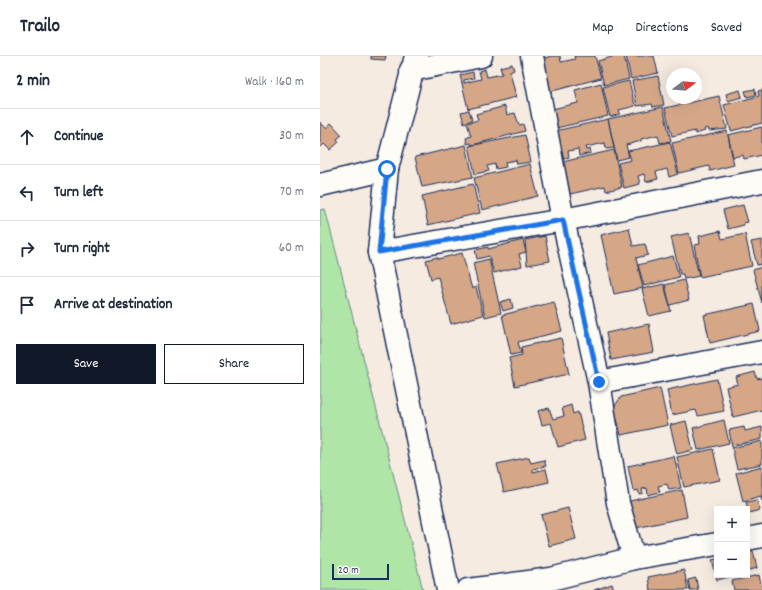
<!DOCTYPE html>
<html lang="en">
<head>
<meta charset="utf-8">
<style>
  :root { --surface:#fff; --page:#f2f2f3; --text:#1f2937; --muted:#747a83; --line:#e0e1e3; --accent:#111827 }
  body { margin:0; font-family:Dekko,sans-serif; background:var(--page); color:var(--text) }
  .controls { position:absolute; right:12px; bottom:12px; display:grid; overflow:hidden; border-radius:0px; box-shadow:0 4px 16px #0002 }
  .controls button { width:36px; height:36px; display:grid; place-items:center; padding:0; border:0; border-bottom:1px solid var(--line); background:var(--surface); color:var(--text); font:20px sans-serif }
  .compass { position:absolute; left:346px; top:12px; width:36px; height:36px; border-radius:50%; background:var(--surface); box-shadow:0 4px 16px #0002; rotate:74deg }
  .scale { position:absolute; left:12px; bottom:10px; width:57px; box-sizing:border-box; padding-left:4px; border:2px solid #1b2f5e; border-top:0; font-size:11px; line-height:14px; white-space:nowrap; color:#1b2f5e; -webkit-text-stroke:3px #fdfcf7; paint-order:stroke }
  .stop { position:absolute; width:12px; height:12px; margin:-9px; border:3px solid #1a73e8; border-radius:50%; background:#fff }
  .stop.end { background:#1a73e8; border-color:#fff; box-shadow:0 1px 4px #0008 }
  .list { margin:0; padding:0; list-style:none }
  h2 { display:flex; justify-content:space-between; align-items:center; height:52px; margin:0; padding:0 16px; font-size:17px }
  h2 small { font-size:13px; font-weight:400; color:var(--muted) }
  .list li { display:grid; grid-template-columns:26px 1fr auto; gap:12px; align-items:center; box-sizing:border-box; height:56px; padding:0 16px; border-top:1px solid var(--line) }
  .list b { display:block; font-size:15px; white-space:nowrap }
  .list em { font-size:13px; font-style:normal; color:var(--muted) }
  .actions { display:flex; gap:8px; padding:12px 16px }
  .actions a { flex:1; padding:9px 0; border:1px solid var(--accent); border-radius:0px; text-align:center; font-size:14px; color:var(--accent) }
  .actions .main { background:var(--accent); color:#fff }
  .icon { flex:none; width:22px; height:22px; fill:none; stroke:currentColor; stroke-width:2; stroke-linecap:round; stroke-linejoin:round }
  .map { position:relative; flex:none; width:442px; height:534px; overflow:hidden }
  header { display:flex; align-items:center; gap:24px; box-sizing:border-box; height:56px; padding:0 20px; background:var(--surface); border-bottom:1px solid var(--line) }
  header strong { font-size:19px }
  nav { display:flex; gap:22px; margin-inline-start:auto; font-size:14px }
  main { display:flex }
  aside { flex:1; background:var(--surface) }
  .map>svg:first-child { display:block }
</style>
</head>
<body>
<header>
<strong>Trailo</strong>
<nav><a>Map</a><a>Directions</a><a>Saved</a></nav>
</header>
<main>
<aside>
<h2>2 min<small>Walk · 160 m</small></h2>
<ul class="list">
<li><svg class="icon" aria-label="ahead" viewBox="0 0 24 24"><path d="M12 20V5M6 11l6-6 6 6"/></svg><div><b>Continue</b></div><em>30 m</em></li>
<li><svg class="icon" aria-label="left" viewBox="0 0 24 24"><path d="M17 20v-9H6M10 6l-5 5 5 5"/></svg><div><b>Turn left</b></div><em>70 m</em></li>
<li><svg class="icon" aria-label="right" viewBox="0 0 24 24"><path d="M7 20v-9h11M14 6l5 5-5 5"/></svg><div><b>Turn right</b></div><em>60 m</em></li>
<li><svg class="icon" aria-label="arrive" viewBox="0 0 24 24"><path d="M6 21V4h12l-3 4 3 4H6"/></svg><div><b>Arrive at destination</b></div></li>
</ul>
<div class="actions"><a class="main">Save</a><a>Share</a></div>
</aside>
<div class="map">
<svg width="442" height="534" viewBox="0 0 442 534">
  <rect width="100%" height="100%" fill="#f5ebe1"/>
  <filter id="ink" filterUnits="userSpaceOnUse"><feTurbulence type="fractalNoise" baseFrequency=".025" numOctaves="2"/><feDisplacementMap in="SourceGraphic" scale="8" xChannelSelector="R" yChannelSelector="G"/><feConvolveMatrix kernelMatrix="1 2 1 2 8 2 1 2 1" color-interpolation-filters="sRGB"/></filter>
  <g filter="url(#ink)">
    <polygon fill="#b0e5a8" stroke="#668a83" points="5,153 103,534 0,534 0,154"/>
    <g fill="#d5a787" stroke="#1b2f5e">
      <polygon points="51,0 66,0 65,4 51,3"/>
      <polygon points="232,0 240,0 241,6 255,3 254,0 275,0 281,22 229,36 220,3"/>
      <polygon points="295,0 304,0 309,23 284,29 278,5"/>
      <polygon points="306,0 334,0 338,17 311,23"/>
      <polygon points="192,8 194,14 190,16 196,41 148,53 140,19 153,16 154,22 144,24 144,27 161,23 159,15 165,13 167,21 182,18 180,11"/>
      <polygon points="338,20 344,49 333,51 332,48 317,50 312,25"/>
      <polygon points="309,25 315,50 299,54 300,58 290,61 283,31"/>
      <polygon points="281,27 288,60 232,73 228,54 258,47 255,34"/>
      <polygon points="435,33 436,39 427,41 425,35"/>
      <polygon points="420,34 422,41 408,45 406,38"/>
      <polygon points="442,34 442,67 411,75 404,49 439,40 438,35"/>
      <polygon points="399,40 407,73 389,75 388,72 384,73 385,75 375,78 375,75 352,80 345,52"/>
      <polygon points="185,50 187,59 195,57 199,69 203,68 205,75 152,89 151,87 147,88 146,82 151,80 147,67 158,64 156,58"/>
      <polygon points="343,51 351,85 340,87 338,79 321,83 321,85 306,89 309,101 297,104 288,63"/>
      <polygon points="149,54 152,64 144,67 141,56"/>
      <polygon points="288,63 294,92 286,93 285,87 266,91 267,94 270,93 271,97 259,100 258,93 254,94 248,95 249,101 238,104 231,76"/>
      <polygon points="0,66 6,72 11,67 22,79 17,83 19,86 10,94 4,88 1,91 0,90"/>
      <polygon points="442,71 442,99 424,103 423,99 413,101 408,79"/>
      <polygon points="407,75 414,109 390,115 389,110 359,117 352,87"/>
      <polygon points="205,79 211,106 197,108 196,104 185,106 186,111 176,113 175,108 167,110 169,115 155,118 149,90"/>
      <polygon points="350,86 358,118 349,121 347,113 336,116 338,123 326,126 324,118 318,120 320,128 304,132 298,107 311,104 308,95"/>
      <polygon points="146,89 153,121 102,131 95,101"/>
      <polygon points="294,94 302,131 286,135 285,130 246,139 238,107"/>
      <polygon points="210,108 218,140 162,154 154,122"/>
      <polygon points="153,128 160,157 108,169 102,140"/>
      <polygon points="423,149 428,166 423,167 424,169 408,173 403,154"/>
      <polygon points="309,172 313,190 325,188 328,199 316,202 323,232 294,238 281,179"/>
      <polygon points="400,175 402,183 425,178 432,210 380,221 374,189 380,188 379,180"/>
      <polygon points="369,177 379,220 364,223 363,218 360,218 351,181"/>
      <polygon points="225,180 230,205 207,209 205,184"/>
      <polygon points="203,184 206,196 199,198 202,210 174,217 169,200 157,203 155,194 168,191 168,193"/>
      <polygon points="442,184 442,208 437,209 431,186"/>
      <polygon points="142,197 152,233 156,231 163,259 131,268 118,221 111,223 106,204 117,201 118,203"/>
      <polygon points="353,200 359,221 324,230 318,209"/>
      <polygon points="169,203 181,257 165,261 153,207"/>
      <polygon points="442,211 442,247 433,214"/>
      <polygon points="364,224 369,244 350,249 345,229"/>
      <polygon points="344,228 351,255 329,260 322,233"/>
      <polygon points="191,243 193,252 183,255 180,246"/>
      <polygon points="234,246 242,275 198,286 201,297 191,299 182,259"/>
      <polygon points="434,248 440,275 390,287 384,259"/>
      <polygon points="329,268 334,296 291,304 286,277"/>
      <polygon points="241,282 249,318 195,330 189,302 202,299 201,291"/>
      <polygon points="435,316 437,323 442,322 442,354 413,361 406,331 418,328 416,321"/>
      <polygon points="397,323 404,355 378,360 376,354 352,359 347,334"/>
      <polygon points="340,332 348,369 301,379 294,351 301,341"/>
      <polygon points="251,349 253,358 258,356 265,384 238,391 231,367 222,369 218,355 229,352 233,363 244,360 242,352"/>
      <polygon points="404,364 409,387 378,394 373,372"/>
      <polygon points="366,365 373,394 357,398 350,369"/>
      <polygon points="424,371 425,375 442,371 442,383 412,390 409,374"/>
      <polygon points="442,385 442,408 417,413 412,392"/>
      <polygon points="393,393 400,424 364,431 357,401"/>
      <polygon points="354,400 361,432 349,434 347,428 338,430 340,436 328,439 327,432 322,433 323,437 319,438 318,434 313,435 308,410"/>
      <polygon points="209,401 211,407 224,404 226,410 213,413 213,416 226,413 229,426 184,436 177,408"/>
      <polygon points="442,410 442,445 441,440 423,445 416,417"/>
      <polygon points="362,434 367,461 311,473 305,446"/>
      <polygon points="437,444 440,454 429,457 426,446"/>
      <polygon points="248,452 256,483 229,490 221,459"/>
      <polygon points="433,495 437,512 427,515 427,497"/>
      <polygon points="397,503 397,519 413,520 397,524 392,504"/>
      <polygon points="364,514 368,534 330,534 328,521"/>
      <polygon points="439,519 442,534 414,534 412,525"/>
      <polygon points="376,522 378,534 370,534 368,524"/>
      <polygon points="292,528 294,534 274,534"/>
    </g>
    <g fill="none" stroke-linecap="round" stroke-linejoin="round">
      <defs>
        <g id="minor">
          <polyline points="96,0 67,113 59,196 128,534"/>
          <polyline points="212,0 243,164 279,326 298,447 314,502"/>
          <polyline points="91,14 161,0"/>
          <polyline points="0,129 67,113"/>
          <polyline points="59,196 243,164 442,125"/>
          <polyline points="279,326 442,296"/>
          <polyline points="427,483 442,480"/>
          <polyline points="148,534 231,523 314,502 397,488"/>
        </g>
      </defs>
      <use href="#minor" stroke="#1b2f5e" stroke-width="25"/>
      <use href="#minor" stroke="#fdfcf7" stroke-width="22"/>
    </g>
  </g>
  <g fill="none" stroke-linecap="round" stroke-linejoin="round" filter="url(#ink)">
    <polyline stroke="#1a73e8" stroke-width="5" points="67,113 59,196 243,164 279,326"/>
  </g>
</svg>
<div class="controls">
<button>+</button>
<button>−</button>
</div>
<svg class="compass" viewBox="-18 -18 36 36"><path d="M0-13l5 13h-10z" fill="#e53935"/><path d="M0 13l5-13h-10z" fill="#747a83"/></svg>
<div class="scale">20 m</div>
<div class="stop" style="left:67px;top:113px"></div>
<div class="stop end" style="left:279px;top:326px"></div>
</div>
</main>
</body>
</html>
